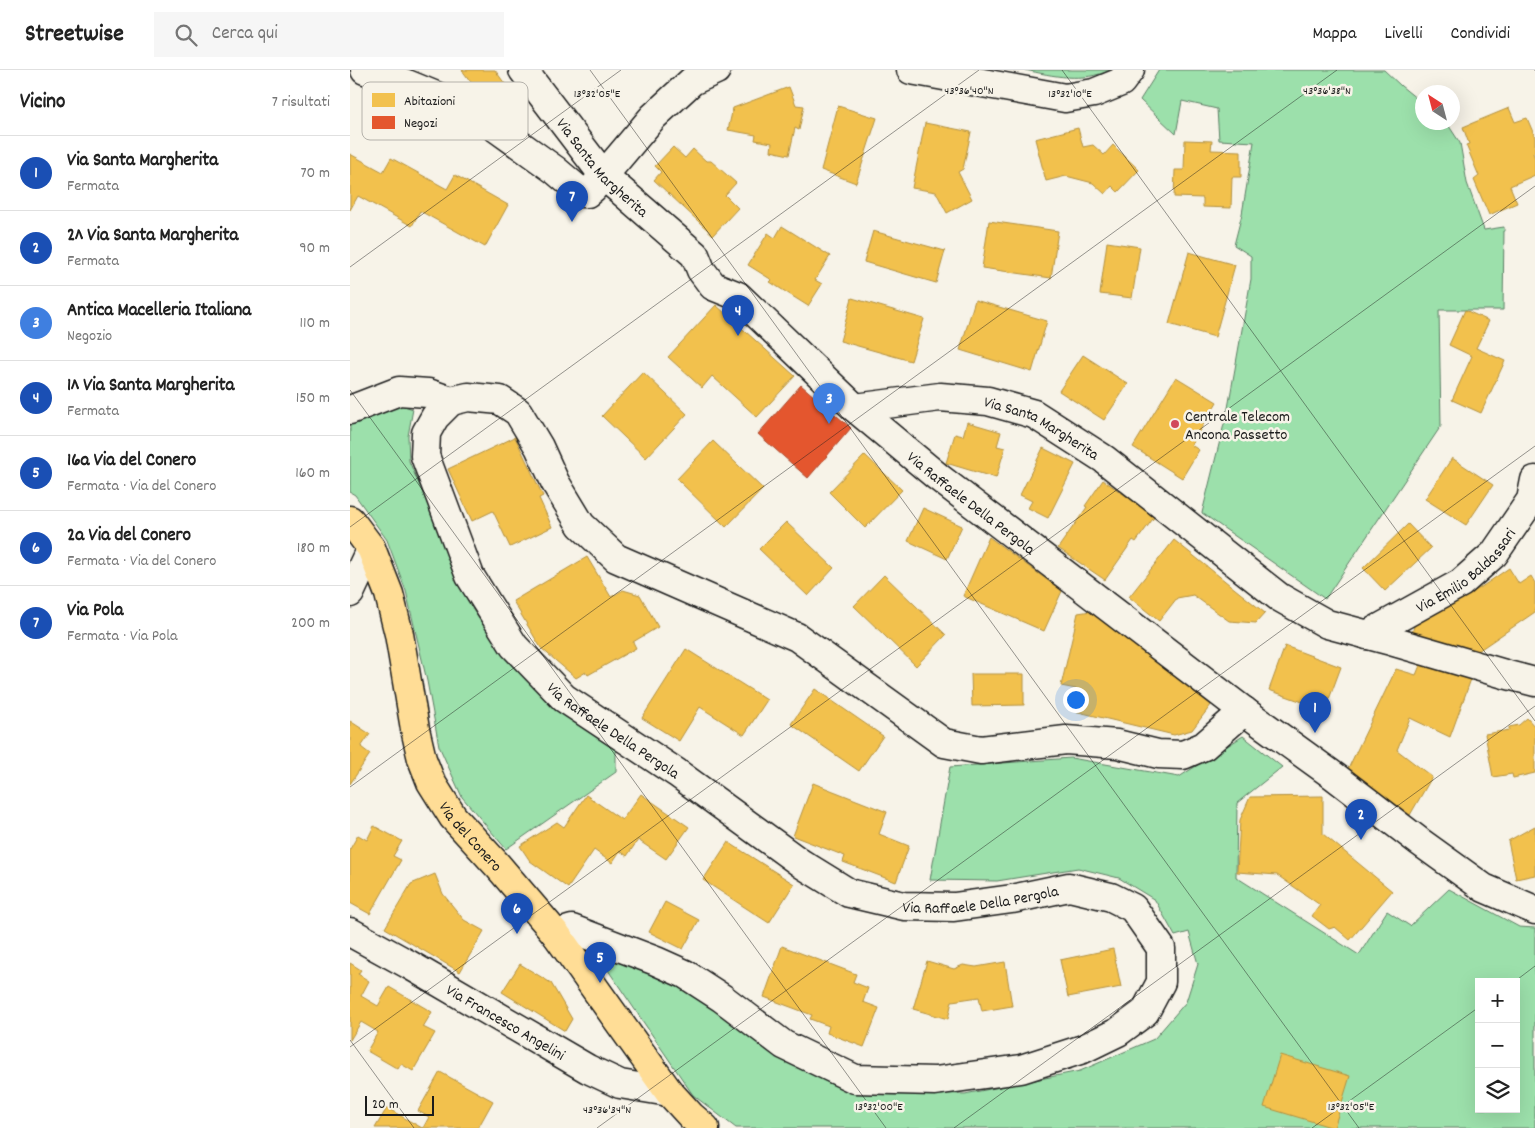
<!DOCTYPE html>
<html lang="it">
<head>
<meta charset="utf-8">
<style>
  :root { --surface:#fff; --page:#f6f6f6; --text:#222; --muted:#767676; --line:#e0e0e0; --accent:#7c3aed }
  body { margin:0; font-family:Dekko,sans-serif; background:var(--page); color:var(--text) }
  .controls { position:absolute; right:15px; bottom:15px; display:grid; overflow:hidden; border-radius:0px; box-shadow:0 5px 20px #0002 }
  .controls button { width:45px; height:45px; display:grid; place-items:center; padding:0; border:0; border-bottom:1px solid var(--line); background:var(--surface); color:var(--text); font:25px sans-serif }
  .compass { position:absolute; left:1065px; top:15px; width:45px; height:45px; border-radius:50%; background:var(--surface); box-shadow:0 5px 20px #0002; rotate:324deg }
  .scale { position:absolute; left:15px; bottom:12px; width:69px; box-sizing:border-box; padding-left:5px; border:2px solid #1c1c1c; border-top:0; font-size:14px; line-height:18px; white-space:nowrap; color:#1c1c1c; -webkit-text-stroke:4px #f7f3e8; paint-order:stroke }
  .you { position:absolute; left:725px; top:629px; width:18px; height:18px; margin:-12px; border:4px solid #fff; border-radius:50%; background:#1a73e8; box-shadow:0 0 0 8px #1a73e833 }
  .badge { display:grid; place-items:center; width:32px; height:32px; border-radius:50%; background:var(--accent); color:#fff; font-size:16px; font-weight:700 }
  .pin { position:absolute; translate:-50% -41px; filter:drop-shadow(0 1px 2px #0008) }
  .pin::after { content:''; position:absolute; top:26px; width:18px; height:15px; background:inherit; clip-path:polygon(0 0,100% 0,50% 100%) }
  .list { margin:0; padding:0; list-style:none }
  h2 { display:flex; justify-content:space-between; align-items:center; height:65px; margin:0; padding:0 20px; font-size:21px }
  h2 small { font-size:16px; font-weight:400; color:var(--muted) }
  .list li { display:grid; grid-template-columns:32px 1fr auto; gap:15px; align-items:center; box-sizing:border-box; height:75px; padding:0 20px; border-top:1px solid var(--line) }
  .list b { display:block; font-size:19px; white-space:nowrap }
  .list p { margin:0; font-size:16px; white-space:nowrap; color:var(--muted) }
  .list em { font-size:16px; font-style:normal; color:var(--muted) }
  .icon { flex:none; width:28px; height:28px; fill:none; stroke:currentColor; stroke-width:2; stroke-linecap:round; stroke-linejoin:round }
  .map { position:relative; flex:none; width:1185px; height:1058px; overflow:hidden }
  header { display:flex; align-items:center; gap:30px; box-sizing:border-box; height:70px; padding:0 25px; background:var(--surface); border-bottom:1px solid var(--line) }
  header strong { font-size:24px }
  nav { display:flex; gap:28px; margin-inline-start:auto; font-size:18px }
  .search { width:350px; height:45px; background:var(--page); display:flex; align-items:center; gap:12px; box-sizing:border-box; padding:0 18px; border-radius:0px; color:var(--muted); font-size:19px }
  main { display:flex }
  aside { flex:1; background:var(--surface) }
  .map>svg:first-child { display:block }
</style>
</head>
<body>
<header>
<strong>Streetwise</strong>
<div class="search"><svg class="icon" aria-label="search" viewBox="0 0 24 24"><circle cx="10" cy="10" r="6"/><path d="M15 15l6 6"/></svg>Cerca qui</div>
<nav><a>Mappa</a><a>Livelli</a><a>Condividi</a></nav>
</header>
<main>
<aside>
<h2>Vicino<small>7 risultati</small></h2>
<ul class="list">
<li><span class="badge" style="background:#1a4fb4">1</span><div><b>Via Santa Margherita</b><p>Fermata</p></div><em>70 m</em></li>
<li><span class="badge" style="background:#1a4fb4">2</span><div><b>2^ Via Santa Margherita</b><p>Fermata</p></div><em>90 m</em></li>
<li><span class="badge" style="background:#3f7fe0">3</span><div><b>Antica Macelleria Italiana</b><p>Negozio</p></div><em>110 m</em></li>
<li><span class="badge" style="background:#1a4fb4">4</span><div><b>1^ Via Santa Margherita</b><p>Fermata</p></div><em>150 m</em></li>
<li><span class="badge" style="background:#1a4fb4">5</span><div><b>16a Via del Conero</b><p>Fermata · Via del Conero</p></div><em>160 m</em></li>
<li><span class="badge" style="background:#1a4fb4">6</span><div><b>2a Via del Conero</b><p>Fermata · Via del Conero</p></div><em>180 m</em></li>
<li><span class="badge" style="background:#1a4fb4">7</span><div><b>Via Pola</b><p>Fermata · Via Pola</p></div><em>200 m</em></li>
</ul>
</aside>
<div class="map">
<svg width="1185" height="1058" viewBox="0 0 1185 1058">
  <rect width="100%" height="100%" fill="#f7f3e8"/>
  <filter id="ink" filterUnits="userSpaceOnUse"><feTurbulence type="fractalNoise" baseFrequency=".02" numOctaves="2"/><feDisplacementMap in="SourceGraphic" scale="10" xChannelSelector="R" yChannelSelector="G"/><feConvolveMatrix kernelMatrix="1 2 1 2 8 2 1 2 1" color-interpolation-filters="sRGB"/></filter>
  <g filter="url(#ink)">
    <g fill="#9ce0ab" stroke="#5c7e64" fill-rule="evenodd">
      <path d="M675,0H760C733,13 703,6 675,0Z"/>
      <polygon points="809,0 1034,0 1051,16 1072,33 1072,52 1097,53 1110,73 1117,113 1134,160 1154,157 1153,240 1089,240 1091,356 975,529 852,443 878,338 901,209 901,186 884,175 892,144 904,72 869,70 867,39 832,31 826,64 790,30"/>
      <polygon points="37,330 63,339 58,366 59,391 123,540 151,581 192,626 266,680 266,702 156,779 112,727 89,676 77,611 56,521 37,470 5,425 0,422 0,345"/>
      <path d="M893,666L932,697L887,733L886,807L1009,885L1037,841L1060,856L1099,819L1169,857L1185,858V1058H386L343,1025L245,881L326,915L384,953L448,998L504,1021L615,1024L730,1001L804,969L836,932L848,894L839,862L825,866L805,830L769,808L728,798L647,811L580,810L600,697L721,688L829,707ZM1129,912H1166V1039H1129Z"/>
    </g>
    <g fill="#f2c14e" stroke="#b2903f">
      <polygon points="112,0 145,0 160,21 139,37"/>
      <polygon points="439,17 446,35 454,36 449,60 445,58 439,85 421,81 422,73 405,70 406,65 378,60 383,38"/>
      <polygon points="488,36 527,48 506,113 471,100"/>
      <polygon points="1159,38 1165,52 1177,48 1185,67 1185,82 1183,83 1185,88 1185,105 1160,116 1167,133 1139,145 1124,110 1129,106 1116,75 1119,74 1113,57"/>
      <polygon points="575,53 621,62 613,99 608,102 622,129 597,143 586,122 562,118"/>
      <polygon points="728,58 733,77 743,75 754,85 763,75 789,100 768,122 762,116 755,124 743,113 716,106 696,111 685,69"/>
      <polygon points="835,70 862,71 861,80 891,81 891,107 882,107 881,138 853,137 853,128 824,127 825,100 834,100"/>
      <polygon points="323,77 335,88 343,79 356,91 361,91 386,113 375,125 388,138 363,165 304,110 311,102 305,96"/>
      <polygon points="0,84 33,102 41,88 97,119 105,105 158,135 135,177 70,141 62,156 8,126 0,140"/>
      <polygon points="639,151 708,161 701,208 632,198"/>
      <polygon points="432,156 480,186 465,210 472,214 458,236 420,212 422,210 398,195 418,163 425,168"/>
      <polygon points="523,161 595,181 586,213 514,192"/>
      <polygon points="757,172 790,177 782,228 750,224"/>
      <polygon points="839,182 885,195 865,267 819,254"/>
      <polygon points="502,228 574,249 561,291 490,271"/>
      <polygon points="625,230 697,251 682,302 610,280"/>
      <polygon points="366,235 445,306 407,347 362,306 352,318 318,287"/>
      <polygon points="1115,240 1139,251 1126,278 1155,291 1131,343 1102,330 1122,286 1099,275"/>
      <polygon points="733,285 778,314 754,350 709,321"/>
      <polygon points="293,302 337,344 296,388 252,346"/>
      <polygon points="826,307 867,332 841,375 849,380 832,408 783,377"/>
      <polygon points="617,352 651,362 647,376 655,378 646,408 596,393 605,364 613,366"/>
      <polygon points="165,367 193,426 189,428 202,457 160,477 143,441 122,451 98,399"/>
      <polygon points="363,371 413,419 376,457 327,409"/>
      <polygon points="693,378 725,394 698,448 678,438 682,431 670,425"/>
      <polygon points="515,385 552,420 515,458 479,422"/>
      <polygon points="1102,388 1143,415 1116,455 1075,429"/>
      <polygon points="753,410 805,446 786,472 783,470 755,510 708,478 737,437 735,436"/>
      <polygon points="573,438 612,456 597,489 558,471"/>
      <polygon points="436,452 484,498 458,526 409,479"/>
      <polygon points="1058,454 1081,478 1035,521 1013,498"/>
      <polygon points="639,467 712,521 694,561 613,526"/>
      <polygon points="824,470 915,543 906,553 879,551 843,525 827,528 809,551 779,527"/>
      <polygon points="237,487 261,527 273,520 290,525 308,557 283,572 286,578 238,605 236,602 226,608 191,578 163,531"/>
      <polygon points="1159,498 1169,514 1181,506 1185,513 1185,542 1128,581 1062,563 1065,553 1130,518"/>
      <polygon points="534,505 596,565 566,596 504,536"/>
      <polygon points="741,541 861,635 842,660 824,665 720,640 726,619 711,616 728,543"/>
      <polygon points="935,576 991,597 975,640 919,620"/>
      <polygon points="336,579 417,630 394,665 350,637 329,671 292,648"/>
      <polygon points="1071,593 1121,609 1100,667 1060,648 1047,680 1082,707 1060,745 998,699 1046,599 1066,605"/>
      <polygon points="621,604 674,604 674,635 622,636"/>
      <polygon points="465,619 533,666 509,701 441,654"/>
      <polygon points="1177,648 1185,657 1185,703 1163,708 1162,704 1143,707 1135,664 1159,660 1159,657 1169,655"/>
      <polygon points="0,651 20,664 11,677 20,684 0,714"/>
      <polygon points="463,713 537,742 529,764 559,776 546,812 493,792 495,786 443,766"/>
      <polygon points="291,724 339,757 316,789 288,770 277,786 270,781 262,793 244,780 218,818 180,791 170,776 207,752 214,757 236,725 272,750"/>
      <polygon points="973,726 973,764 1042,821 1000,870 985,857 979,859 962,846 970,835 927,805 887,802 890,750 900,727"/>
      <polygon points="24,756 52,771 43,786 51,790 20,844 0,833 0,779 8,765 17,770"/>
      <polygon points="1185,756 1185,805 1166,809 1158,771"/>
      <polygon points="378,772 444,814 419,853 353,810"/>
      <polygon points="85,804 93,824 114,850 134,861 110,902 35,858 61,814"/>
      <polygon points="315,832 349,850 333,879 299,862"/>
      <polygon points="432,876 506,904 503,912 518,918 513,932 529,938 514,977 477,963 479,956 460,949 462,945 414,927"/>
      <polygon points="763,879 771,917 718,927 710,890"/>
      <polygon points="577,891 604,899 613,895 626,897 655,892 662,936 632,941 629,927 602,931 598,949 563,939"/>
      <polygon points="0,893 11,900 8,904 19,911 11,926 28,936 39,917 82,942 73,957 85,963 63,1001 51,994 48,999 17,981 28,962 11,952 0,970"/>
      <polygon points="170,894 201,913 222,949 215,961 152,922"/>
      <polygon points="930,985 1000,1006 984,1058 914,1037"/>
      <polygon points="90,1002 143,1031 128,1058 73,1058 79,1047 68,1041"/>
      <polygon points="37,1038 72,1058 25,1058"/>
    </g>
    <polygon fill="#e4572e" stroke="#a84529" points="451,315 501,358 458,408 408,364"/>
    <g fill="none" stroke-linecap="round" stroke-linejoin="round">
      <defs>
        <g id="minor">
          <polyline points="15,0 57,14 96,30 138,52 205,100 232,123 237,123 243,118 303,47 342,11 366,0"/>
          <path id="s1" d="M173,0L254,106L345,185L351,200L363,216L388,226L505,338L588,407L894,641L984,706L1070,772L1134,818L1185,840"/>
          <polyline points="561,0 715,28 744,23 771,12 780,0"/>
          <path id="s2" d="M101,331L85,347L76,363L75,386L120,506L164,576L214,628L327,703L452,794L499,823L554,836L604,837L662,829L719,817L761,827L783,838L811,878V912L795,942L768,962L733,979L671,999L585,1011L505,1009L434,975L372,928L335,904L306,891L222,859L206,864"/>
          <path id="s3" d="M505,338L590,327L638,331L684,344L754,389L929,527L977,554L1041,571L1158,605L1185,612"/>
          <polyline points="0,340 49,321 78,323 101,331 118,327 150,330 168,342 189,377 205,412 231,455 266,488 447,567 594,673 631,680 716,670 767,674 808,684 833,685 854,676 894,641"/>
          <polyline points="0,523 21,478"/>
          <path id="s4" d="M1017,565L1111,513L1144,484L1181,430L1185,410"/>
          <path id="s5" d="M0,862L58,894L238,999L270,1014L319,1022"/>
        </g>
        <g id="major">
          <path id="s6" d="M0,450L21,478L39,524L49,564L65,659L72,689L81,712L103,747L148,796L206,864L319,1022L341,1046L355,1058"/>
        </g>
      </defs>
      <use href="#minor" stroke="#1c1c1c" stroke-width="31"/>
      <use href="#major" stroke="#1c1c1c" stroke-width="31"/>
      <use href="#minor" stroke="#f7f3e8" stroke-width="28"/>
      <use href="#major" stroke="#ffdd96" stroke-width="28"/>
    </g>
  </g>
  <path fill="none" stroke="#1c1c1c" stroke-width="1" stroke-opacity="0.45" d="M240,0L1009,1058M712,0L1185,651M1185,0V1M0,197L271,0M0,320L536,1058M0,457L629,0M0,717L987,0M1164,912L1185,896M0,970L64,1058M0,977L1185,116M247,1058L1185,376M604,1058L1185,636M962,1058L1129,937"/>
  <circle fill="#d1495b" stroke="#f7f3e8" stroke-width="2" cx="825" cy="354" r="5"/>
  <g text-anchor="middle" stroke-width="5" stroke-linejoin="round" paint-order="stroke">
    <g font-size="16" fill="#1c1c1c" stroke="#f7f3e8">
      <text dy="6" stroke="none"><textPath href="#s1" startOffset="126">Via Santa Margherita</textPath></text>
      <text dy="6" stroke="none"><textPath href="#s3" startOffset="194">Via Santa Margherita</textPath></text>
      <text dy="6" stroke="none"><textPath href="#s1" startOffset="629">Via Raffaele Della Pergola</textPath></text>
      <text dy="6" stroke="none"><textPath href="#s4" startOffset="119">Via Emilio Baldassari</textPath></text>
      <text dy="6" stroke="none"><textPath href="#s2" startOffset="406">Via Raffaele Della Pergola</textPath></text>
      <text dy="6" stroke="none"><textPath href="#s6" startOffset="345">Via del Conero</textPath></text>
      <text dy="6" stroke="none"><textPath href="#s2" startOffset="826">Via Raffaele Della Pergola</textPath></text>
      <text dy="6" stroke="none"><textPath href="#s5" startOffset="180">Via Francesco Angelini</textPath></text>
    </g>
    <g font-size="16" fill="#1c1c1c" stroke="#f7f3e8" text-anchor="start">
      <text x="835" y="351">Centrale Telecom<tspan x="835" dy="18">Ancona Passetto</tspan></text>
    </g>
  </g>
  <rect x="12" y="12" width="166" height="58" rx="8" fill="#f7f3e8" stroke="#b5b2ab" stroke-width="1"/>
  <rect x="22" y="23" width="23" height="14" fill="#f2c14e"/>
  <rect x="22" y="46" width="23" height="13" fill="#e4572e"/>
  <g font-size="14" fill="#1c1c1c">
    <text x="54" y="35">Abitazioni</text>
    <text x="54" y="57">Negozi</text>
  </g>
  <g font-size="12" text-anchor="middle" fill="#1c1c1c" stroke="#f7f3e8" stroke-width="5" stroke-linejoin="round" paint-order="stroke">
    <text x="619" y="24">43°36'40"N</text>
    <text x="977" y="24">43°36'38"N</text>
    <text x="247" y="27">13°32'05"E</text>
    <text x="720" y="27">13°32'10"E</text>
    <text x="529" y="1040">13°32'00"E</text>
    <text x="1001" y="1040">13°32'05"E</text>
    <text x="257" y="1043">43°36'34"N</text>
  </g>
</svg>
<div class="controls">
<button>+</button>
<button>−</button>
<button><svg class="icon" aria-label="layers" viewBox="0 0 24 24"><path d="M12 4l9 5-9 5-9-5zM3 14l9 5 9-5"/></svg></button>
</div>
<svg class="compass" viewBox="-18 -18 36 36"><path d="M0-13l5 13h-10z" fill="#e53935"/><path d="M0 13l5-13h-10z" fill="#767676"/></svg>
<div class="scale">20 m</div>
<div class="you"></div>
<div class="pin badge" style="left:965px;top:663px;background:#1a4fb4">1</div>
<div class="pin badge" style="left:1011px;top:770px;background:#1a4fb4">2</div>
<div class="pin badge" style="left:479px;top:354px;background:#3f7fe0">3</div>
<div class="pin badge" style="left:388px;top:266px;background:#1a4fb4">4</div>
<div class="pin badge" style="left:250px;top:913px;background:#1a4fb4">5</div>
<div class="pin badge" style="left:167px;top:864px;background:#1a4fb4">6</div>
<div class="pin badge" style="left:222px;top:152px;background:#1a4fb4">7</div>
</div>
</main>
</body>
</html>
